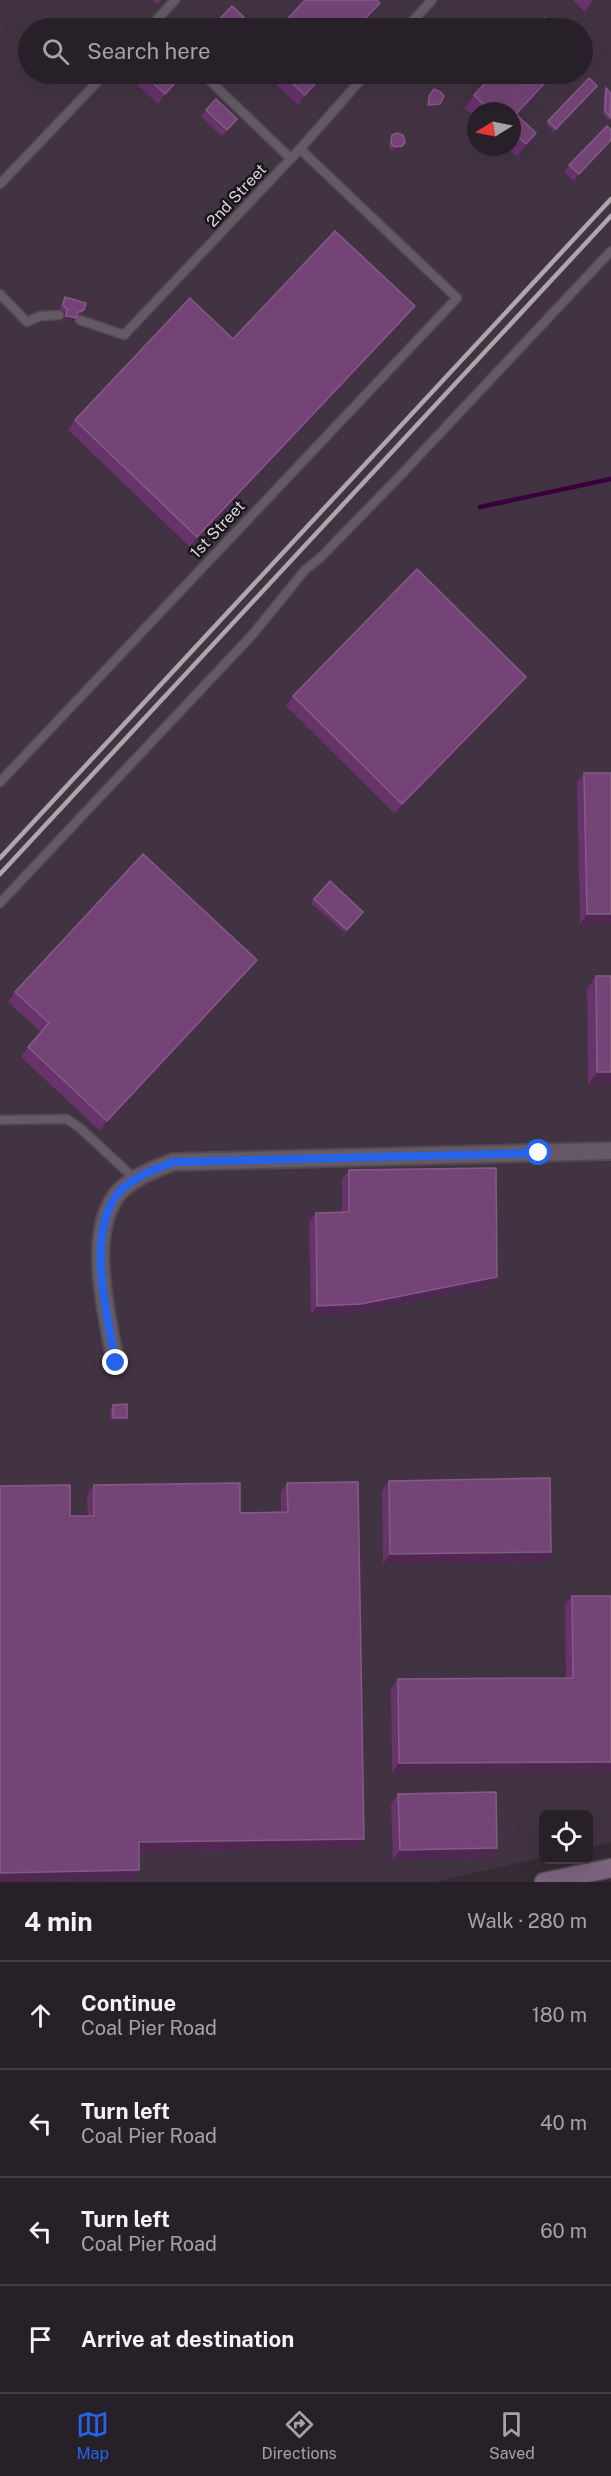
<!DOCTYPE html>
<html lang="en">
<head>
<meta charset="utf-8">
<style>
  :root { --surface:#282028; --page:#342d34; --text:#f1f3f6; --muted:#a5a3a8; --line:#443e45; --accent:#2563eb }
  body { margin:0; font-family:"Public Sans",sans-serif; background:var(--page); color:var(--text) }
  .controls { position:absolute; right:18px; bottom:18px; display:grid; overflow:hidden; border-radius:9px; box-shadow:0 6px 24px #0002 }
  .controls button { width:54px; height:54px; display:grid; place-items:center; padding:0; border:0; border-bottom:2px solid var(--line); background:var(--surface); color:var(--text); font:30px sans-serif }
  .compass { position:absolute; left:467px; top:102px; width:54px; height:54px; border-radius:50%; background:var(--surface); box-shadow:0 6px 24px #0002; rotate:260deg }
  .stop { position:absolute; width:18px; height:18px; margin:-14px; border:4px solid #2563eb; border-radius:50%; background:#fff }
  .stop.end { background:#2563eb; border-color:#fff; box-shadow:0 2px 6px #0008 }
  .list { margin:0; padding:0; list-style:none }
  h2 { display:flex; justify-content:space-between; align-items:center; height:78px; margin:0; padding:0 24px; font-size:26px }
  h2 small { font-size:20px; font-weight:400; color:var(--muted) }
  .list li { display:grid; grid-template-columns:39px 1fr auto; gap:18px; align-items:center; box-sizing:border-box; height:108px; padding:0 24px; border-top:2px solid var(--line) }
  .list b { display:block; font-size:22px; white-space:nowrap }
  .list p { margin:0; font-size:20px; white-space:nowrap; color:var(--muted) }
  .list em { font-size:20px; font-style:normal; color:var(--muted) }
  .icon { flex:none; width:33px; height:33px; fill:none; stroke:currentColor; stroke-width:2; stroke-linecap:round; stroke-linejoin:round }
  .map { position:relative; flex:none; width:611px; height:1882px; overflow:hidden }
  .search { position:absolute; background:var(--surface); box-shadow:0 6px 24px #0002; left:18px; right:18px; top:18px; height:66px; display:flex; align-items:center; gap:15px; box-sizing:border-box; padding:0 21px; border-radius:33px; color:var(--muted); font-size:22px }
  .sheet { height:510px; background:var(--surface) }
  nav { display:flex; justify-content:space-around; align-items:center; box-sizing:border-box; height:84px; border-top:2px solid var(--line); background:var(--surface); font-size:16px; color:var(--muted) }
  nav a { display:grid; justify-items:center; gap:3px }
  nav .on { color:var(--accent) }
  .map>svg:first-child { display:block }
</style>
</head>
<body>
<div class="map">
<svg width="611" height="1882" viewBox="0 0 611 1882">
  <rect width="100%" height="100%" fill="#352b35"/>
  <path fill="#423342" fill-rule="evenodd" d="M0,0H611V1842L589,1847L588,1814H544L543,1857L435,1882H0ZM28,28H582V74H28ZM476,111H512V147H476Z"/>
  <g fill="none" stroke-linecap="round" stroke-linejoin="round">
    <polyline stroke="#38003c" stroke-width="4.5" points="480,507 611,479"/>
    <defs>
      <g id="lane">
        <polyline points="149,28 175,0"/>
        <polyline points="406,28 432,0"/>
        <polyline points="203,74 291,159"/>
        <polyline points="0,184 105,74"/>
        <polyline points="0,294 27,322 40,316 59,315"/>
        <polyline points="80,320 124,335 300,149 366,74"/>
        <polyline points="0,782 457,298 300,149"/>
        <polyline points="0,903 253,634 305,570 320,558 397,479 611,251"/>
        <polyline points="0,1120 67,1119 80,1128 135,1179"/>
      </g>
      <path id="street" d="M116,1363C107,1316 84,1229 121,1190C136,1176 155,1169 173,1162L611,1151"/>
      <polyline id="secondary" points="544,1882 611,1868"/>
    </defs>
    <use href="#lane" stroke="#524a52" stroke-width="11"/>
    <use href="#street" stroke="#524a52" stroke-width="20"/>
    <use href="#secondary" stroke="#524a52" stroke-width="21"/>
    <use href="#lane" stroke="#645965" stroke-width="8"/>
    <use href="#street" stroke="#645965" stroke-width="16"/>
    <use href="#secondary" stroke="#7d647e" stroke-width="18"/>
    <g stroke="#ada6ad" stroke-width="4.5">
      <polyline points="0,858 611,199"/>
      <polyline points="0,874 611,216"/>
    </g>
  </g>
  <g fill="#68326b">
    <polygon points="153,0 161,0 158,4"/>
    <polygon points="573,0 596,0 585,12"/>
    <polygon points="134,74 185,74 180,80 158,104 130,78"/>
    <polygon points="264,74 327,74 298,105"/>
    <polygon points="494,74 556,74 517,116 527,146 517,157 506,147 512,147 512,111 476,111 476,119 465,108 474,95"/>
    <polygon points="606,88 611,94 611,119 608,120 603,114 604,92"/>
    <polygon points="434,89 440,104 437,108 426,108 427,99"/>
    <polygon points="595,90 554,132 546,124 548,121"/>
    <polygon points="206,110 232,126 222,136 201,117"/>
    <polygon points="611,130 574,181 564,172 569,165"/>
    <polygon points="392,135 402,146 399,150 392,151 389,147 390,138"/>
    <polygon points="65,297 84,310 81,314 77,315 74,321 64,319 65,312 60,309 62,301"/>
    <polygon points="408,316 190,547 68,430 75,420 233,339"/>
    <polygon points="526,677 519,687 395,814 286,706 293,696"/>
    <polygon points="584,773 611,924 580,924 577,783"/>
    <polygon points="314,899 363,912 345,933 311,903"/>
    <polygon points="250,970 100,1131 21,1057 28,1047 41,1032 8,1002 15,992"/>
    <polygon points="596,976 611,1085 588,1085 587,989"/>
    <polygon points="349,1170 497,1277 490,1286 354,1313 311,1315 309,1222 316,1213 342,1212 342,1179"/>
    <polygon points="113,1405 127,1418 125,1421 111,1421 110,1408"/>
    <polygon points="389,1481 551,1552 544,1562 383,1564 382,1491"/>
    <polygon points="287,1483 358,1848 139,1852 139,1870 133,1880 70,1516 88,1516 87,1495 94,1485 240,1513 281,1513 281,1492"/>
    <polygon points="572,1596 611,1596 611,1772 392,1773 391,1689 398,1679 566,1678 565,1606"/>
    <polygon points="398,1794 497,1848 490,1858 393,1860 391,1804"/>
  </g>
  <g fill="#4e2850">
    <polygon points="277,0 307,0 306,2 276,1"/>
    <polygon points="593,0 596,0 585,12"/>
    <polygon points="380,3 373,14 358,28 356,28"/>
    <polygon points="184,74 180,80 158,104 165,94"/>
    <polygon points="324,74 327,74 298,105 305,95"/>
    <polygon points="553,74 556,74 512,121 516,114"/>
    <polygon points="597,86 595,90 554,132 556,129"/>
    <polygon points="440,104 437,108 426,108 429,105"/>
    <polygon points="237,119 232,126 222,136 227,130"/>
    <polygon points="536,133 527,146 517,157 526,144"/>
    <polygon points="611,140 611,142 574,181 579,174"/>
    <polygon points="402,146 399,150 392,151 395,147"/>
    <polygon points="415,306 408,316 190,547 197,537"/>
    <polygon points="66,316 76,318 74,321 64,319"/>
    <polygon points="526,677 519,687 395,814 402,804"/>
    <polygon points="587,914 611,914 611,924 580,924"/>
    <polygon points="257,960 250,970 100,1131 107,1121"/>
    <polygon points="597,1072 611,1072 611,1085 588,1085"/>
    <polygon points="497,1277 490,1286 354,1313 311,1315 317,1306"/>
    <polygon points="113,1418 127,1418 125,1421 111,1421"/>
    <polygon points="551,1552 544,1562 383,1564 390,1554"/>
    <polygon points="611,1762 611,1772 392,1773 399,1763"/>
    <polygon points="364,1839 358,1848 132,1852 139,1842"/>
    <polygon points="497,1848 490,1858 393,1860 400,1850"/>
    <polygon points="139,1870 133,1880 0,1882 0,1873"/>
  </g>
  <g fill="#744477" stroke="#845b87" stroke-width="1.5">
    <polygon points="305,0 376,0 380,3 356,28 279,28"/>
    <polygon points="232,6 244,17 234,28 235,28 211,28"/>
    <polygon points="545,18 556,28 535,28"/>
    <polygon points="143,74 184,74 165,94"/>
    <polygon points="282,74 324,74 305,95"/>
    <polygon points="494,74 553,74 516,114 536,133 526,144 512,131 512,111 490,111 474,95"/>
    <polygon points="589,78 597,86 556,129 548,121"/>
    <polygon points="606,88 611,94 610,117 605,111"/>
    <polygon points="434,89 441,92 444,96 440,104 429,105 429,96"/>
    <polygon points="216,99 237,119 227,130 206,110"/>
    <polygon points="607,126 611,130 611,140 579,174 569,165"/>
    <polygon points="397,133 403,135 405,142 402,146 395,147 391,144 392,135"/>
    <polygon points="335,231 415,306 197,537 75,420 190,298 233,339"/>
    <polygon points="65,297 86,303 84,310 78,312 76,318 66,316 67,309 63,305"/>
    <polygon points="417,569 526,677 402,804 293,696"/>
    <polygon points="584,773 611,773 611,914 587,914"/>
    <polygon points="143,854 257,960 107,1121 28,1047 49,1023 15,992"/>
    <polygon points="330,881 363,912 347,930 314,899"/>
    <polygon points="596,976 611,976 611,1072 597,1072"/>
    <polygon points="496,1168 497,1277 361,1304 317,1306 316,1213 349,1212 349,1170"/>
    <polygon points="127,1404 127,1418 113,1418 113,1405"/>
    <polygon points="550,1478 551,1552 390,1554 389,1481"/>
    <polygon points="358,1482 364,1839 139,1842 139,1870 0,1873 0,1486 70,1485 70,1516 94,1516 94,1485 240,1483 240,1513 288,1512 287,1483"/>
    <polygon points="572,1596 611,1596 611,1762 399,1763 398,1679 573,1678"/>
    <polygon points="496,1792 497,1848 400,1850 398,1794"/>
  </g>
  <g fill="none" stroke-linecap="round" stroke-linejoin="round">
    <path stroke="#2563eb" stroke-width="8" d="M116,1363C107,1316 84,1229 121,1190C136,1176 155,1169 173,1162L539,1153"/>
  </g>
  <g text-anchor="middle" stroke-width="5" stroke-linejoin="round" paint-order="stroke">
    <g font-size="16" fill="#dcd6dc" stroke="#1a151a">
      <text transform="translate(236 195) rotate(-47)" y="6">2nd Street</text>
      <text transform="translate(217 529) rotate(-47)" y="6">1st Street</text>
    </g>
  </g>
</svg>
<div class="controls">
<button><svg class="icon" aria-label="locate" viewBox="0 0 24 24"><circle cx="12" cy="12" r="6"/><path d="M12 2v4M12 18v4M2 12h4M18 12h4"/></svg></button>
</div>
<svg class="compass" viewBox="-18 -18 36 36"><path d="M0-13l5 13h-10z" fill="#e53935"/><path d="M0 13l5-13h-10z" fill="#a5a3a8"/></svg>
<div class="stop" style="left:539px;top:1153px"></div>
<div class="stop end" style="left:116px;top:1363px"></div>
<div class="search"><svg class="icon" aria-label="search" viewBox="0 0 24 24"><circle cx="10" cy="10" r="6"/><path d="M15 15l6 6"/></svg>Search here</div>
</div>
<section class="sheet">
<h2>4 min<small>Walk · 280 m</small></h2>
<ul class="list">
<li><svg class="icon" aria-label="ahead" viewBox="0 0 24 24"><path d="M12 20V5M6 11l6-6 6 6"/></svg><div><b>Continue</b><p>Coal Pier Road</p></div><em>180 m</em></li>
<li><svg class="icon" aria-label="left" viewBox="0 0 24 24"><path d="M17 20v-9H6M10 6l-5 5 5 5"/></svg><div><b>Turn left</b><p>Coal Pier Road</p></div><em>40 m</em></li>
<li><svg class="icon" aria-label="left" viewBox="0 0 24 24"><path d="M17 20v-9H6M10 6l-5 5 5 5"/></svg><div><b>Turn left</b><p>Coal Pier Road</p></div><em>60 m</em></li>
<li><svg class="icon" aria-label="arrive" viewBox="0 0 24 24"><path d="M6 21V4h12l-3 4 3 4H6"/></svg><div><b>Arrive at destination</b></div></li>
</ul>
</section>
<nav>
<a class="on"><svg class="icon" aria-label="map" viewBox="0 0 24 24"><path d="M3 6l6-2 6 2 6-2v14l-6 2-6-2-6 2zM9 4v14M15 6v14"/></svg>Map</a>
<a><svg class="icon" aria-label="directions" viewBox="0 0 24 24"><path d="M12 3l9 9-9 9-9-9zM9 14v-3h6M13 9l2 2-2 2"/></svg>Directions</a>
<a><svg class="icon" aria-label="saved" viewBox="0 0 24 24"><path d="M7 4h10v16l-5-4-5 4z"/></svg>Saved</a>
</nav>
</body>
</html>
